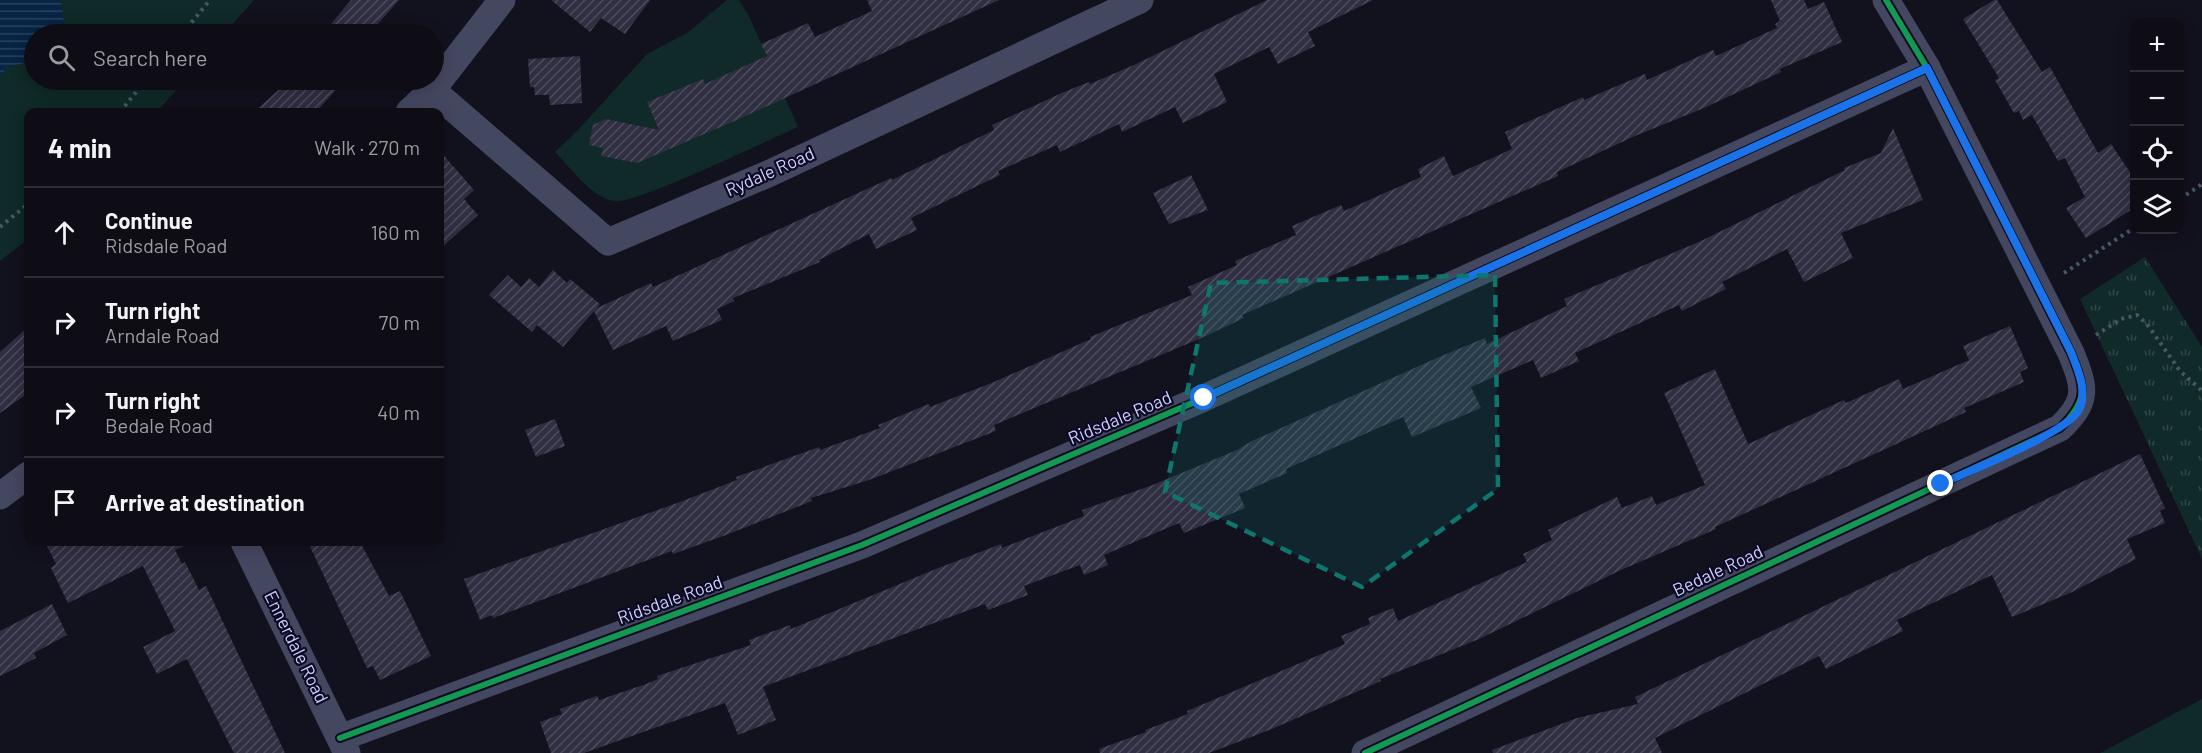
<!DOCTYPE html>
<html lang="en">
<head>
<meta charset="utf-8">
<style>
  :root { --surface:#0e0d16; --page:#1c1b23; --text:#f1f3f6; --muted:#9b9ca1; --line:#2e2d35 }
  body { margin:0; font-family:Barlow,sans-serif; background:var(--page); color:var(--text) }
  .controls { position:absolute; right:18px; top:18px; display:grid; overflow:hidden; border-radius:12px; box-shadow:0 3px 15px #0003 }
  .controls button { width:54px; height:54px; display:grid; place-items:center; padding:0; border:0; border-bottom:2px solid var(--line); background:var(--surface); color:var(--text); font:30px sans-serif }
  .stop { position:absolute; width:18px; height:18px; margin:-14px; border:4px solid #1a73e8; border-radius:50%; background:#fff }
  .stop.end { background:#1a73e8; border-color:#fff; box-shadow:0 2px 6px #0008 }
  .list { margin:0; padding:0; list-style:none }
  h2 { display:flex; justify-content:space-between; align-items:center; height:78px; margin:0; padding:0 24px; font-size:26px }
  h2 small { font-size:20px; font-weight:400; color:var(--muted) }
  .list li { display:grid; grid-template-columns:39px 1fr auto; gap:18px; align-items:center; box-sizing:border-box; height:90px; padding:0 24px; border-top:2px solid var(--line) }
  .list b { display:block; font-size:22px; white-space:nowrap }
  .list p { margin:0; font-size:20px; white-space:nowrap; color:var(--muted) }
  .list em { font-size:20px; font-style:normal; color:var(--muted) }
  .icon { flex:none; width:33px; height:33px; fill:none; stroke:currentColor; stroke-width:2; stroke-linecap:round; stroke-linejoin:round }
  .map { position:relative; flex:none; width:2202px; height:753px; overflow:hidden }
  .search { position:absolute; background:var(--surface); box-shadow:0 3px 15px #0003; left:24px; top:24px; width:420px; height:66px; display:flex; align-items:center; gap:15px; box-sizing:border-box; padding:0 21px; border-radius:33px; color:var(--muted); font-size:22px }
  .panel { position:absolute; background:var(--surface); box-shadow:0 3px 15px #0003; left:24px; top:108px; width:420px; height:438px; border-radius:12px }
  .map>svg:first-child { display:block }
</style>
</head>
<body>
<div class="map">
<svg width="2202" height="753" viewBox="0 0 2202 753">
  <defs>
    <pattern id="grass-tufts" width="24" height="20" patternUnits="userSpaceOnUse" patternTransform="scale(1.5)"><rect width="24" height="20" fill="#0f2a28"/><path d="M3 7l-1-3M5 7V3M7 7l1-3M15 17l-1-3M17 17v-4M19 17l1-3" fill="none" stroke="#314848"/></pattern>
    <pattern id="water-rules" width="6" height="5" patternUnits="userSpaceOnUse" patternTransform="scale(1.5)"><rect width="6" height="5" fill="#072444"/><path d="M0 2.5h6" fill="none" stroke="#2a4360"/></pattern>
    <pattern id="building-hatch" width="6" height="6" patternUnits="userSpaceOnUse" patternTransform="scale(1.5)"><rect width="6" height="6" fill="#302e41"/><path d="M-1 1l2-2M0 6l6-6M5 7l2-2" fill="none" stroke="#4d4b5e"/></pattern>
  </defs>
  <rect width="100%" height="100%" fill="#12111e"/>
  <polygon fill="url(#grass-tufts)" points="2145,257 2202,347 2202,559 2080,299"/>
  <g fill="#0f2a28">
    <polygon points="0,0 254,0 224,34 34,34 34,80 185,80 157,112 28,112 28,239 0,261"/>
    <path d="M727,0H739L749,16L798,127C770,139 635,205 615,201C591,198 571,168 555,152L578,130L647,54L687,33Z"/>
    <polygon points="2202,699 2202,753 2100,753"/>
  </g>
  <polygon fill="url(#water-rules)" points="0,0 61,0 64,24 50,34 34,34 34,60 6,68 0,77"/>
  <g fill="url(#building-hatch)">
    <polygon points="351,0 399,0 369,34 345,34 331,24"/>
    <polygon points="551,0 650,0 625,34 601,18 590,32"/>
    <polygon points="867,0 999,0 739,119 637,163 601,156 603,148 589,145 593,125 606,119 659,130 647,102 703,79 705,84 767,56 761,44 808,23 815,37 872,11"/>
    <polygon points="1267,0 1373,0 1308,32 1315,46 1278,64 1269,47 1214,74 1227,102 1183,123 1175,107 1122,132 1119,124 1060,152 1057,145 998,171 1000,175 911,218 917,230 876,249 869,234 819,260 820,262 733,298 734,301 717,309 722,320 673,341 666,326 613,350 594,311 563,347 537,325 532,332 489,295 508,275 521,287 529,278 539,287 553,270 567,283 570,279 600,304 597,308 651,283 653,287 891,178 892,180 994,130 992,125 1064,92 1089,82 1090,84 1136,64"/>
    <polygon points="1771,0 1804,0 1808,9 1824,2 1842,42 1780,69 1781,72 1704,108 1635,136 1557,172 1558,176 1242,315 1244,318 1199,339 994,425 996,431 869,480 811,498 812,501 726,535 673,554 672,551 493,618 492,615 480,620 464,579 680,502 737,480 736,477 819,447 820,450 880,428 878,425 929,404 930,407 994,382 1091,339 1090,337 1192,295 1188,287 1237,265 1235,261 1296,235 1292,226 1341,205 1344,211 1421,177 1418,169 1444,156 1453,176 1512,149 1505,132 1583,97 1584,100 1645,74 1647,80 1713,50 1716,56 1777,28 1775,24 1780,21"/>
    <polygon points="1994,0 1997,0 2042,72 2050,67 2098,153 2111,144 2134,178 2134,208 2086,238 2066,208 2085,197 2065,158 2058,161 2032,115 2023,120 2019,111 2014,113 1995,80 1999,78 1963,19"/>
    <polygon points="580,56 582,103 550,105 549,95 535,95 534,87 530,87 528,59"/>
    <polygon points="283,80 342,80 344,81 316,112 254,112 284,85 281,82"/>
    <polygon points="1893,128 1923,200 1841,233 1853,258 1804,282 1787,249 1722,282 1726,289 1682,311 1679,305 1575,353 1579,361 1541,378 1533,360 1471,387 1481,408 1412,437 1403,417 1286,469 1287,473 1239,494 1245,508 1184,533 1179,523 1104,555 1108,565 1084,575 1080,565 1024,586 1028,595 988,610 985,604 763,687 776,720 738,735 725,703 584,753 551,753 540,722 562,714 560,709 597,696 599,700 646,684 658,679 657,676 751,645 749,640 790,625 791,629 936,569 1001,544 1002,548 1084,516 1082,510 1150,486 1237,450 1252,441 1439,357 1485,338 1487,344 1567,306 1564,299 1701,241 1845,170 1844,168 1881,153"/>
    <polygon points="440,151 474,190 464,199 478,215 440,249"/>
    <polygon points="1191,175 1208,210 1169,224 1153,193"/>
    <polygon points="2010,326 2028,368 2020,372 2024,382 1964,408 1966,412 1715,527 1716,529 1621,570 1479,639 1380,679 1381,681 1272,729 1209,753 1100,753 1099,749 1146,732 1145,730 1188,714 1187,711 1345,644 1341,636 1370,624 1368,618 1393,608 1398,621 1527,562 1523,554 1552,540 1548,530 1617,497 1622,508 1652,496 1656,505 1705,485 1664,393 1715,369 1748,444 1844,400 1846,403 1899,379 1903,389 1969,360 1963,346"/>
    <polygon points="28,327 28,393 0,413 0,352"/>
    <polygon points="555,419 565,446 536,457 525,430"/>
    <polygon points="2140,454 2165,508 2160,511 2165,523 2127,539 2136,559 2070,593 2012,617 1992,575 1897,620 1903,631 1826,669 1819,656 1655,738 1662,753 1493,753 1492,750 1577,718 1638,704 1635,697"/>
    <polygon points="45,542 192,542 175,550 182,564 185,562 199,590 206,586 285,753 234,753 187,659 157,674 143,647 175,631 143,566 68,603 51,568 56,564"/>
    <polygon points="308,542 360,542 389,596 400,591 431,656 380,680 373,666 367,668"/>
    <polygon points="52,604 67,635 34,653 36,658 0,676 0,631"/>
  </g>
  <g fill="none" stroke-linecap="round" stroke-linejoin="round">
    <g stroke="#445865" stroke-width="4" stroke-dasharray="3 4.5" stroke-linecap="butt">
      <polyline points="182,34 210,0"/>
      <polyline points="120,112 146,80"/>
      <polyline points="2180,199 2202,184"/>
      <polyline points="0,227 28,204"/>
      <polyline points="2064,273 2134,228"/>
      <polyline points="2096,335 2121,319 2137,315 2147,324 2180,371 2202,391"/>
    </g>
    <g stroke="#444760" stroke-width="27">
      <polyline points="432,90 608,242 768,174 1140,0"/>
      <polyline points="409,112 432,90 502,0"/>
      <polyline points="0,496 28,475"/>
      <polyline points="244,542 347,753"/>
      <polyline points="340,738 862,545 1204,398 1927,68"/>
      <path d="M1365,753L2060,428C2089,400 2085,388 2071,353L1927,68L1886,0"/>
    </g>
    <defs>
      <g id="cycleway">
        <polyline points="340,738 862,545 1204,398 1927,68"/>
        <path d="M1365,753L2060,428C2089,400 2085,388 2071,353L1927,68L1886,0"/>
      </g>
    </defs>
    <use href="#cycleway" stroke="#0d0b24" stroke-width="10"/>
    <use href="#cycleway" stroke="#139951" stroke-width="6"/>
  </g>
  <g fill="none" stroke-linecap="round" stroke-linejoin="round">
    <path stroke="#1a73e8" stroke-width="8" d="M1204,398L1927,68L2071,352C2078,370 2088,391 2079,410C2067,433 1968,471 1941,484"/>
  </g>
  <path fill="#0f766e" fill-opacity="0.2" stroke="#0f766e" stroke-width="4.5" stroke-dasharray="12 8" stroke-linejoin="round" d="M1495,275L1498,489L1362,587L1165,492L1211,283Z"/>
  <g text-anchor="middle" stroke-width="4.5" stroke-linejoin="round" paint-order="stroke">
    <g font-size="18" fill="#ceceff" stroke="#0d0b24">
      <text transform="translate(770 172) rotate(-24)" y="6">Rydale Road</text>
      <text transform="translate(1120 418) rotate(-23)" y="6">Ridsdale Road</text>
      <text transform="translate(1718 571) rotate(-25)" y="6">Bedale Road</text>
      <text transform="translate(670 600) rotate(-20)" y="6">Ridsdale Road</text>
      <text transform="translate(296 647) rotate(64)" y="6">Ennerdale Road</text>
    </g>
  </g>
</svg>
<div class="controls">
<button>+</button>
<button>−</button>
<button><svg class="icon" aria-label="locate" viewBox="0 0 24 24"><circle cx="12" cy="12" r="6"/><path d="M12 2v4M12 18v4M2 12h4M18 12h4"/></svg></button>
<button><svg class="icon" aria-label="layers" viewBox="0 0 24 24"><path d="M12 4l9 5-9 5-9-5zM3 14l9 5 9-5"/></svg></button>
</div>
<div class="stop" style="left:1204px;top:398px"></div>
<div class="stop end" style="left:1941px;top:484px"></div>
<div class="search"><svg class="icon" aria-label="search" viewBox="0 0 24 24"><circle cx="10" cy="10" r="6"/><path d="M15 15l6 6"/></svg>Search here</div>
<section class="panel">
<h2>4 min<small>Walk · 270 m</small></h2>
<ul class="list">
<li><svg class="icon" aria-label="ahead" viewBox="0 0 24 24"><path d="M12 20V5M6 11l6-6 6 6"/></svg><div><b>Continue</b><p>Ridsdale Road</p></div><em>160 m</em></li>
<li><svg class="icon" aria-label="right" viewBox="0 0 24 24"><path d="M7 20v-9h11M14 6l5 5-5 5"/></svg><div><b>Turn right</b><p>Arndale Road</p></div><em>70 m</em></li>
<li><svg class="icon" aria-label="right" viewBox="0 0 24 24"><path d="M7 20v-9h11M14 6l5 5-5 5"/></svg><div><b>Turn right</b><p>Bedale Road</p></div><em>40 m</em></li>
<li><svg class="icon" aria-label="arrive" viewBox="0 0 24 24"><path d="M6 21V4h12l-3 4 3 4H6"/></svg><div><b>Arrive at destination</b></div></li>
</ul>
</section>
</div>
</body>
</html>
